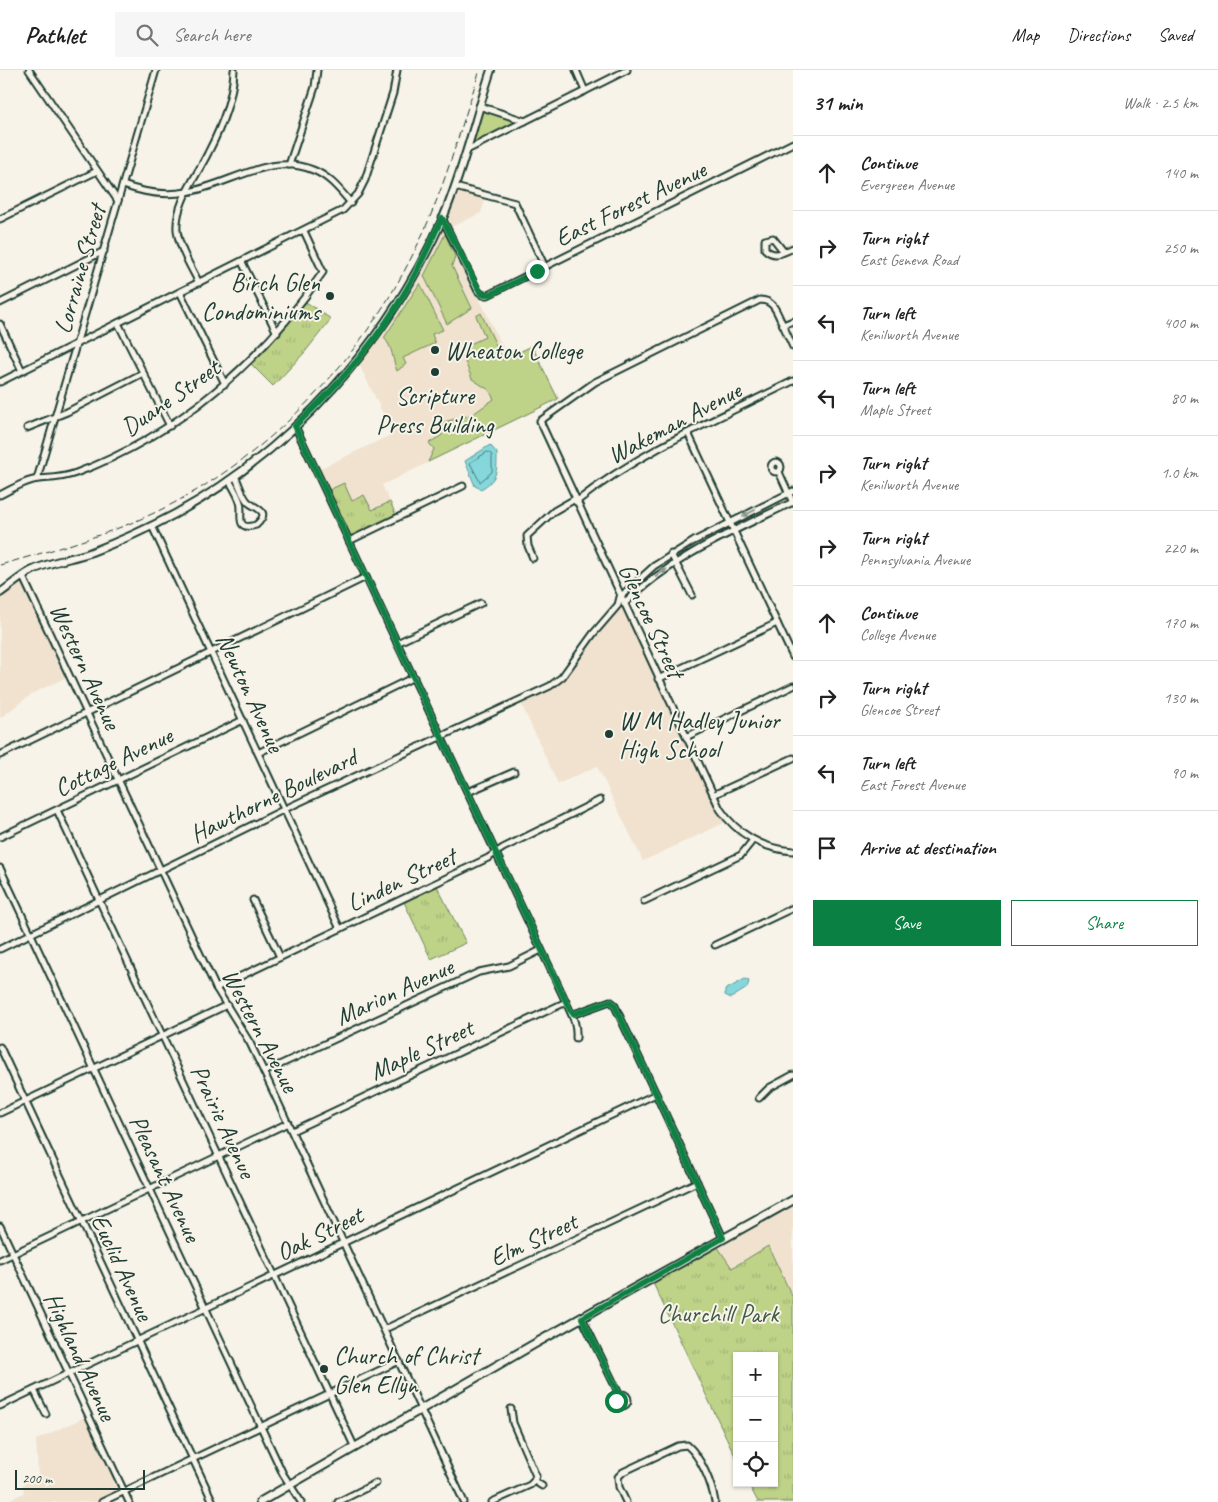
<!DOCTYPE html>
<html lang="en">
<head>
<meta charset="utf-8">
<style>
  :root { --surface:#fff; --page:#f6f6f6; --text:#222; --muted:#767676; --line:#e0e0e0; --accent:#0b8043 }
  body { margin:0; font-family:Caveat,sans-serif; background:var(--page); color:var(--text) }
  .controls { position:absolute; right:15px; bottom:15px; display:grid; overflow:hidden; border-radius:0px; box-shadow:0 1px 4px #0004 }
  .controls button { width:45px; height:45px; display:grid; place-items:center; padding:0; border:0; border-bottom:1px solid var(--line); background:var(--surface); color:var(--text); font:25px sans-serif }
  .scale { position:absolute; left:15px; bottom:12px; width:130px; box-sizing:border-box; padding-left:5px; border:2px solid #1f3d34; border-top:0; font-size:14px; line-height:18px; white-space:nowrap; color:#1f3d34; -webkit-text-stroke:4px #f7f3e8; paint-order:stroke }
  .stop { position:absolute; width:15px; height:15px; margin:-11px; border:4px solid #0b8043; border-radius:50%; background:#fff }
  .stop.end { background:#0b8043; border-color:#fff; box-shadow:0 1px 5px #0008 }
  .list { margin:0; padding:0; list-style:none }
  h2 { display:flex; justify-content:space-between; align-items:center; height:65px; margin:0; padding:0 20px; font-size:21px }
  h2 small { font-size:16px; font-weight:400; color:var(--muted) }
  .list li { display:grid; grid-template-columns:32px 1fr auto; gap:15px; align-items:center; box-sizing:border-box; height:75px; padding:0 20px; border-top:1px solid var(--line) }
  .list b { display:block; font-size:19px; white-space:nowrap }
  .list p { margin:0; font-size:16px; white-space:nowrap; color:var(--muted) }
  .list em { font-size:16px; font-style:normal; color:var(--muted) }
  .actions { display:flex; gap:10px; padding:15px 20px }
  .actions a { flex:1; padding:11px 0; border:1px solid var(--accent); border-radius:0px; text-align:center; font-size:18px; color:var(--accent) }
  .actions .main { background:var(--accent); color:#fff }
  .icon { flex:none; width:28px; height:28px; fill:none; stroke:currentColor; stroke-width:2; stroke-linecap:round; stroke-linejoin:round }
  .map { position:relative; flex:none; width:793px; height:1432px; overflow:hidden }
  header { display:flex; align-items:center; gap:30px; box-sizing:border-box; height:70px; padding:0 25px; background:var(--surface); border-bottom:1px solid var(--line) }
  header strong { font-size:24px }
  nav { display:flex; gap:28px; margin-inline-start:auto; font-size:18px }
  .search { width:350px; height:45px; background:var(--page); display:flex; align-items:center; gap:12px; box-sizing:border-box; padding:0 18px; border-radius:0px; color:var(--muted); font-size:19px }
  main { display:flex }
  aside { flex:1; background:var(--surface) }
  .map>svg:first-child { display:block }
</style>
</head>
<body>
<header>
<strong>Pathlet</strong>
<div class="search"><svg class="icon" aria-label="search" viewBox="0 0 24 24"><circle cx="10" cy="10" r="6"/><path d="M15 15l6 6"/></svg>Search here</div>
<nav><a>Map</a><a>Directions</a><a>Saved</a></nav>
</header>
<main>
<div class="map">
<svg width="793" height="1432" viewBox="0 0 793 1432">
  <defs>
    <pattern id="park-tufts" width="24" height="20" patternUnits="userSpaceOnUse" patternTransform="scale(1.25)"><rect width="24" height="20" fill="#bed288"/><path d="M3 7l-1-3M5 7V3M7 7l1-3M15 17l-1-3M17 17v-4M19 17l1-3" fill="none" stroke="#a3b576"/></pattern>
  </defs>
  <rect width="100%" height="100%" fill="#f7f3e8"/>
  <filter id="ink" filterUnits="userSpaceOnUse"><feTurbulence type="fractalNoise" baseFrequency=".02" numOctaves="2"/><feDisplacementMap in="SourceGraphic" scale="10" xChannelSelector="R" yChannelSelector="G"/><feConvolveMatrix kernelMatrix="1 2 1 2 8 2 1 2 1" color-interpolation-filters="sRGB"/></filter>
  <g filter="url(#ink)">
    <g fill="#f0e2ce">
      <polygon points="455,118 486,126 481,143 449,158 444,148"/>
      <polygon points="443,153 507,286 532,275 559,329 382,415 390,432 371,440 327,421 317,400 393,364 358,292 386,256 418,203"/>
      <polygon points="23,509 69,606 33,623 0,648 0,525"/>
      <polygon points="621,534 724,753 643,791 597,696 558,714 521,633 565,609 604,554"/>
      <polygon points="793,1133 793,1228 768,1176 732,1199 717,1176"/>
      <polygon points="87,1346 122,1421 99,1432 4,1432 24,1423 23,1415 38,1405 36,1370"/>
    </g>
    <g fill="#bed288" stroke="#6e885e">
      <polygon points="480,39 518,53 468,78"/>
      <polygon points="445,164 455,186 452,196 472,238 447,254 424,206"/>
      <path d="M420,213L443,260L432,264L435,273L403,288L406,294L397,301C392,289 393,277 384,268Z"/>
      <polygon points="481,243 503,290 532,276 558,329 428,392 434,379 429,373 442,365 437,354 473,344 494,329 489,320 472,309 460,279 485,267 476,246"/>
    </g>
    <g fill="url(#park-tufts)" stroke="#6e885e">
      <polygon points="306,232 331,249 305,282 273,316 251,294 280,264"/>
      <polygon points="344,413 352,431 364,425 372,440 390,432 397,447 350,469 327,421"/>
      <polygon points="437,816 466,873 431,889 404,832"/>
      <polygon points="717,1176 732,1198 768,1176 793,1228 793,1432 758,1432 748,1413 774,1413 774,1286 737,1286 737,1390 652,1211"/>
    </g>
    <g fill="#86d7dc" stroke="#5d9999">
      <path d="M490,375L497,383C497,401 498,409 481,419L475,416L465,391Z"/>
      <polygon points="745,909 749,911 747,918 731,928 725,925 725,920"/>
    </g>
    <g fill="none" stroke-linecap="round" stroke-linejoin="round">
      <polygon stroke="#487b77" stroke-width="1" points="488,382 492,385 492,402 480,412 470,393"/>
      <defs>
        <g id="minor">
          <polyline points="29,0 118,131"/>
          <polyline points="576,0 585,21"/>
          <polyline points="479,36 525,51"/>
          <polyline points="467,80 627,0"/>
          <polyline points="289,95 315,17 317,0"/>
          <path d="M123,115C144,123 164,126 187,122C230,115 269,82 313,100C329,106 340,120 351,133"/>
          <polyline points="455,117 515,133 545,197"/>
          <polyline points="442,148 478,221 483,225 488,225 793,73"/>
          <polyline points="0,149 97,101"/>
          <path d="M784,182L773,168L765,170V179C774,188 783,183 793,178"/>
          <polyline points="242,192 277,263"/>
          <path d="M199,213C191,197 179,178 177,160C175,133 197,106 208,83C221,58 233,28 234,0"/>
          <polyline points="180,222 225,314"/>
          <polyline points="0,233 104,181"/>
          <path d="M793,251L783,255C777,244 775,230 760,230L595,312L540,351L720,739C737,764 763,779 793,781"/>
          <polyline points="118,253 170,356"/>
          <polyline points="0,254 22,301"/>
          <polyline points="783,255 793,277"/>
          <polyline points="0,312 343,140 358,124 365,110 393,23 397,0"/>
          <path d="M295,356L566,932C572,946 577,952 576,968"/>
          <polyline points="27,358 67,342 143,303"/>
          <polyline points="688,363 793,587"/>
          <circle cx="776" cy="397" r="5"/>
          <polyline points="779,402 793,433"/>
          <polyline points="37,409 156,0"/>
          <path d="M229,410C233,417 238,425 240,432C244,442 233,462 256,455C272,441 256,439 248,432C242,426 239,413 235,406"/>
          <path d="M0,425C12,419 26,410 39,409C52,408 63,408 76,403C178,365 262,291 323,202L304,161"/>
          <polyline points="152,456 340,859"/>
          <polyline points="349,471 463,416"/>
          <polyline points="671,484 692,525"/>
          <path d="M533,488L528,476L527,466L554,441L575,429L576,432C642,380 719,348 793,311"/>
          <polyline points="23,507 216,918 250,973 264,1002 464,1432"/>
          <path d="M624,534C671,487 734,461 793,432"/>
          <polyline points="397,573 481,533"/>
          <polyline points="658,609 777,553"/>
          <polyline points="686,667 793,616"/>
          <polyline points="258,683 414,607"/>
          <polyline points="0,685 366,507"/>
          <polyline points="468,722 514,702"/>
          <polyline points="713,725 793,688"/>
          <polyline points="57,740 355,1378"/>
          <polyline points="0,767 243,650"/>
          <polyline points="0,798 283,1404 301,1432"/>
          <polyline points="253,830 280,887"/>
          <polyline points="644,831 741,785 753,770"/>
          <polyline points="715,875 793,838"/>
          <polyline points="0,879 285,739 550,616 562,607 593,564 618,535 620,527 654,496 694,471 793,421"/>
          <polyline points="216,918 488,788 503,778 600,730"/>
          <polyline points="574,944 610,931 614,934 723,1168"/>
          <polyline points="0,977 213,1432"/>
          <polyline points="264,1002 479,902 509,896 541,880"/>
          <polyline points="759,1028 769,1018 793,1005"/>
          <polyline points="0,1043 227,935"/>
          <polyline points="292,1061 566,932"/>
          <polyline points="0,1156 129,1432"/>
          <polyline points="0,1190 288,1053"/>
          <polyline points="582,1248 619,1324"/>
          <polyline points="385,1259 697,1112"/>
          <polyline points="34,1320 46,1344"/>
          <circle cx="622" cy="1330" r="6"/>
          <polyline points="0,1336 656,1024"/>
          <polyline points="534,1411 542,1416"/>
          <polyline points="102,1432 399,1291"/>
          <polyline points="338,1432 376,1413"/>
          <polyline points="492,1432 530,1415 534,1411 536,1406 513,1353 511,1339"/>
          <path d="M626,1432L619,1417L618,1407L623,1402L678,1376L687,1375C701,1387 712,1414 715,1432"/>
        </g>
        <path id="tertiary" d="M0,523C10,516 20,507 31,501C48,492 71,489 89,483C118,472 147,459 175,444C294,379 388,272 443,148C463,101 475,49 491,0"/>
        <polyline id="secondary" points="260,1432 536,1273 793,1130"/>
      </defs>
      <use href="#minor" stroke="#1f3d34" stroke-width="9"/>
      <use href="#tertiary" stroke="#1f3d34" stroke-width="10"/>
      <use href="#secondary" stroke="#1f3d34" stroke-width="11"/>
      <use href="#minor" stroke="#f7f3e8" stroke-width="5"/>
      <use href="#tertiary" stroke="#f7f3e8" stroke-width="6"/>
      <use href="#secondary" stroke="#f7f3e8" stroke-width="7"/>
      <path stroke="#1f3d34" stroke-width="1" stroke-dasharray="8 4" stroke-linecap="butt" d="M0,495C52,480 105,466 154,443C273,387 371,280 424,161C447,109 462,54 480,0"/>
    </g>
    <defs><path id="oneway-solid" d="M-6-.8H1V-3.2L6.5 0L1 3.2V.8H-6Z" transform="scale(1.25)"/></defs>
    <g fill="#8b988e">
      <use href="#oneway-solid" transform="translate(749 443) rotate(154)"/>
      <use href="#oneway-solid" transform="translate(661 503) rotate(-36)"/>
    </g>
  </g>
  <g fill="none" stroke-linecap="round" stroke-linejoin="round" filter="url(#ink)">
    <path stroke="#0b8043" stroke-width="6" d="M537,201L491,224H481L442,148C431,171 421,195 408,217C379,269 338,316 295,356L570,940L574,944L610,931L614,934L723,1168L582,1248L619,1324L616,1331"/>
  </g>
  <g fill="#1f3d34" stroke="#f7f3e8" stroke-width="2">
    <circle cx="330" cy="226" r="5"/>
    <circle cx="435" cy="280" r="5"/>
    <circle cx="435" cy="302" r="5"/>
    <circle cx="609" cy="664" r="5"/>
    <circle cx="324" cy="1299" r="5"/>
  </g>
  <g text-anchor="middle" stroke-width="4" stroke-linejoin="round" paint-order="stroke">
    <g font-size="25" fill="#1f3d34" stroke="#f7f3e8">
      <text transform="translate(630 133) rotate(-26)" y="9">East Forest Avenue</text>
      <text transform="translate(79 199) rotate(-74)" y="9">Lorraine Street</text>
      <text transform="translate(170 327) rotate(-35)" y="9">Duane Street</text>
      <text transform="translate(674 352) rotate(-28)" y="9">Wakeman Avenue</text>
      <text transform="translate(652 550) rotate(65)" y="9">Glencoe Street</text>
      <text transform="translate(86 596) rotate(65)" y="9">Western Avenue</text>
      <text transform="translate(251 622) rotate(65)" y="9">Newton Avenue</text>
      <text transform="translate(113 691) rotate(-26)" y="9">Cottage Avenue</text>
      <text transform="translate(273 725) rotate(-26)" y="9">Hawthorne Boulevard</text>
      <text transform="translate(401 809) rotate(-25)" y="9">Linden Street</text>
      <text transform="translate(394 921) rotate(-25)" y="9">Marion Avenue</text>
      <text transform="translate(261 960) rotate(62)" y="9">Western Avenue</text>
      <text transform="translate(421 979) rotate(-25)" y="9">Maple Street</text>
      <text transform="translate(224 1051) rotate(65)" y="9">Prairie Avenue</text>
      <text transform="translate(166 1108) rotate(65)" y="9">Pleasant Avenue</text>
      <text transform="translate(319 1163) rotate(-26)" y="9">Oak Street</text>
      <text transform="translate(533 1169) rotate(-25)" y="9">Elm Street</text>
      <text transform="translate(123 1197) rotate(65)" y="9">Euclid Avenue</text>
      <text transform="translate(81 1286) rotate(65)" y="9">Highland Avenue</text>
    </g>
    <g font-size="25" fill="#1f3d34" stroke="#f7f3e8" text-anchor="start">
      <text x="320" y="221" text-anchor="end">Birch Glen<tspan x="320" dy="29">Condominiums</tspan></text>
      <text x="445" y="289">Wheaton College</text>
      <text x="435" y="334" text-anchor="middle">Scripture<tspan x="435" dy="29">Press Building</tspan></text>
      <text x="619" y="659">W M Hadley Junior<tspan x="619" dy="29">High School</tspan></text>
      <text x="334" y="1294">Church of Christ<tspan x="334" dy="29">Glen Ellyn</tspan></text>
    </g>
    <g font-size="25" fill="#3f5b45" stroke="#f7f3e8">
      <text x="718" y="1252">Churchill Park</text>
    </g>
  </g>
</svg>
<div class="controls">
<button>+</button>
<button>−</button>
<button><svg class="icon" aria-label="locate" viewBox="0 0 24 24"><circle cx="12" cy="12" r="6"/><path d="M12 2v4M12 18v4M2 12h4M18 12h4"/></svg></button>
</div>
<div class="scale">200 m</div>
<div class="stop" style="left:616px;top:1331px"></div>
<div class="stop end" style="left:537px;top:201px"></div>
</div>
<aside>
<h2>31 min<small>Walk · 2.5 km</small></h2>
<ul class="list">
<li><svg class="icon" aria-label="ahead" viewBox="0 0 24 24"><path d="M12 20V5M6 11l6-6 6 6"/></svg><div><b>Continue</b><p>Evergreen Avenue</p></div><em>140 m</em></li>
<li><svg class="icon" aria-label="right" viewBox="0 0 24 24"><path d="M7 20v-9h11M14 6l5 5-5 5"/></svg><div><b>Turn right</b><p>East Geneva Road</p></div><em>250 m</em></li>
<li><svg class="icon" aria-label="left" viewBox="0 0 24 24"><path d="M17 20v-9H6M10 6l-5 5 5 5"/></svg><div><b>Turn left</b><p>Kenilworth Avenue</p></div><em>400 m</em></li>
<li><svg class="icon" aria-label="left" viewBox="0 0 24 24"><path d="M17 20v-9H6M10 6l-5 5 5 5"/></svg><div><b>Turn left</b><p>Maple Street</p></div><em>80 m</em></li>
<li><svg class="icon" aria-label="right" viewBox="0 0 24 24"><path d="M7 20v-9h11M14 6l5 5-5 5"/></svg><div><b>Turn right</b><p>Kenilworth Avenue</p></div><em>1.0 km</em></li>
<li><svg class="icon" aria-label="right" viewBox="0 0 24 24"><path d="M7 20v-9h11M14 6l5 5-5 5"/></svg><div><b>Turn right</b><p>Pennsylvania Avenue</p></div><em>220 m</em></li>
<li><svg class="icon" aria-label="ahead" viewBox="0 0 24 24"><path d="M12 20V5M6 11l6-6 6 6"/></svg><div><b>Continue</b><p>College Avenue</p></div><em>170 m</em></li>
<li><svg class="icon" aria-label="right" viewBox="0 0 24 24"><path d="M7 20v-9h11M14 6l5 5-5 5"/></svg><div><b>Turn right</b><p>Glencoe Street</p></div><em>130 m</em></li>
<li><svg class="icon" aria-label="left" viewBox="0 0 24 24"><path d="M17 20v-9H6M10 6l-5 5 5 5"/></svg><div><b>Turn left</b><p>East Forest Avenue</p></div><em>90 m</em></li>
<li><svg class="icon" aria-label="arrive" viewBox="0 0 24 24"><path d="M6 21V4h12l-3 4 3 4H6"/></svg><div><b>Arrive at destination</b></div></li>
</ul>
<div class="actions"><a class="main">Save</a><a>Share</a></div>
</aside>
</main>
</body>
</html>
